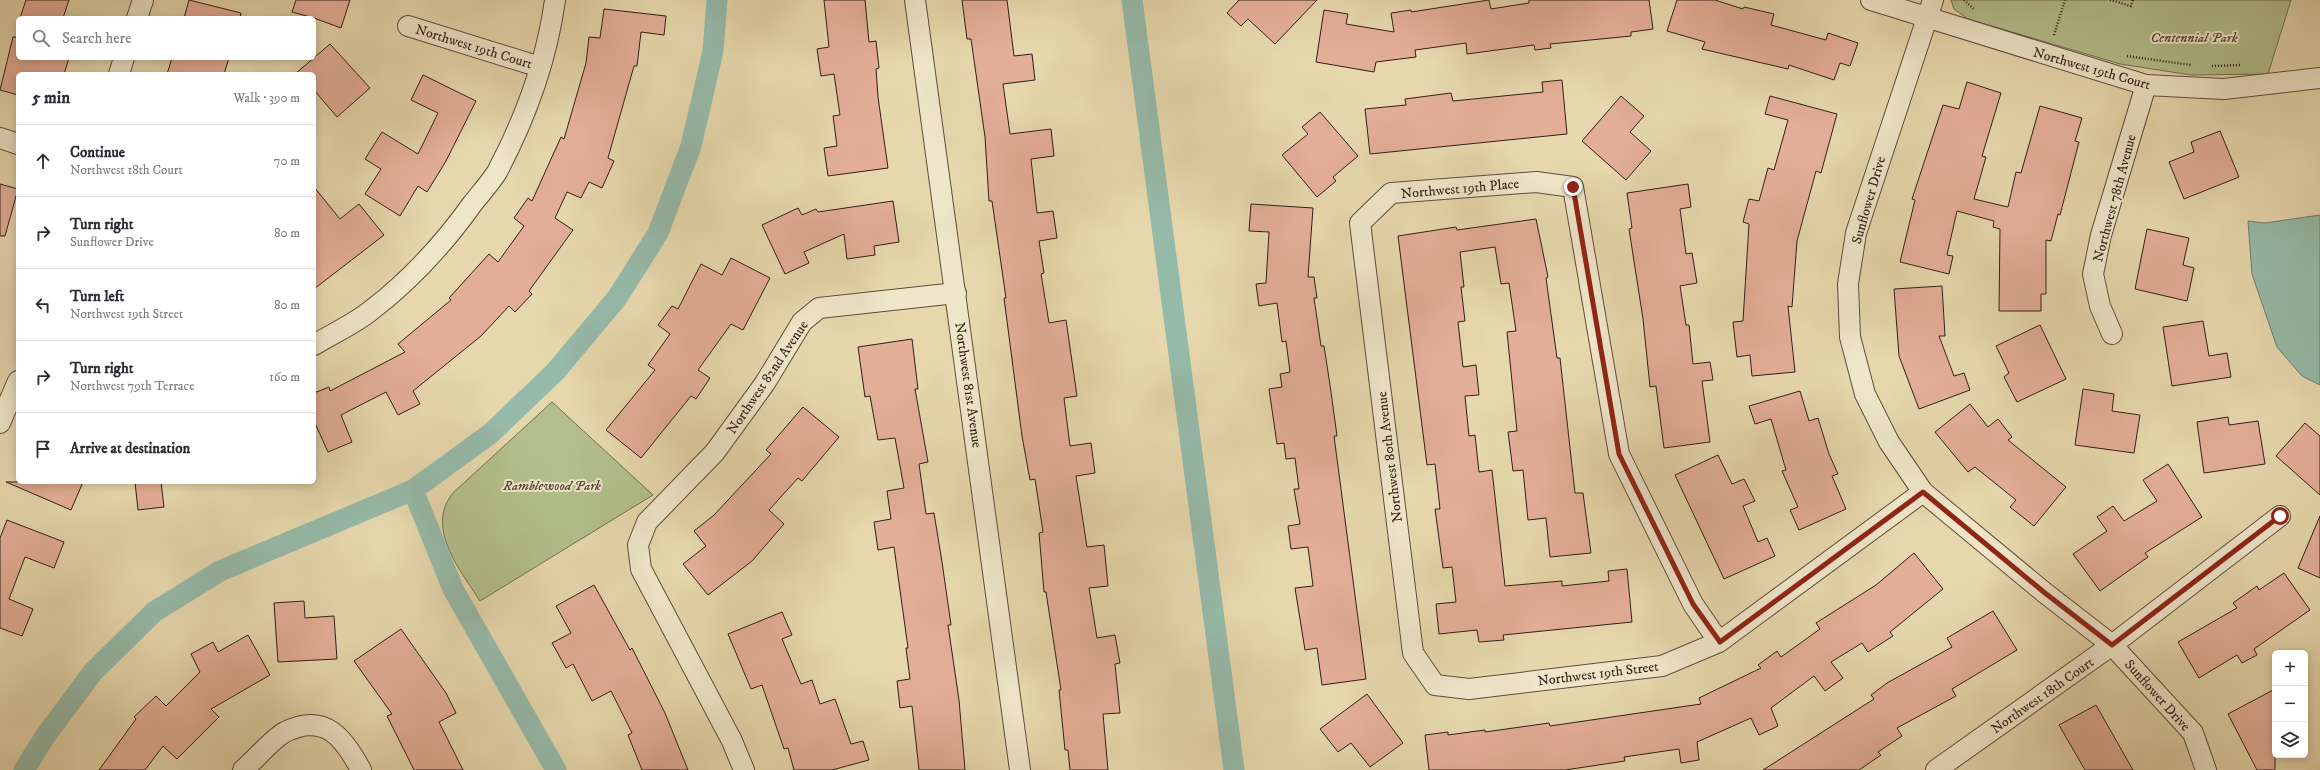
<!DOCTYPE html>
<html lang="en">
<head>
<meta charset="utf-8">
<style>
  :root { --surface:#fff; --page:#f2f2f3; --text:#2b2b33; --muted:#7c7c81; --line:#e1e1e2 }
  body { margin:0; font-family:"IM FELL DW Pica",serif; background:var(--page); color:var(--text) }
  .controls { position:absolute; right:12px; bottom:12px; display:grid; overflow:hidden; border-radius:6px; box-shadow:0 2px 10px #0003 }
  .controls button { width:36px; height:36px; display:grid; place-items:center; padding:0; border:0; border-bottom:1px solid var(--line); background:var(--surface); color:var(--text); font:20px sans-serif }
  .stop { position:absolute; width:12px; height:12px; margin:-9px; border:3px solid #8f2418; border-radius:50%; background:#fff }
  .stop.end { background:#8f2418; border-color:#fff; box-shadow:0 1px 4px #0008 }
  .list { margin:0; padding:0; list-style:none }
  h2 { display:flex; justify-content:space-between; align-items:center; height:52px; margin:0; padding:0 16px; font-size:17px }
  h2 small { font-size:13px; font-weight:400; color:var(--muted) }
  .list li { display:grid; grid-template-columns:26px 1fr auto; gap:12px; align-items:center; box-sizing:border-box; height:72px; padding:0 16px; border-top:1px solid var(--line) }
  .list b { display:block; font-size:15px; white-space:nowrap }
  .list p { margin:0; font-size:13px; white-space:nowrap; color:var(--muted) }
  .list em { font-size:13px; font-style:normal; color:var(--muted) }
  .icon { flex:none; width:22px; height:22px; fill:none; stroke:currentColor; stroke-width:2; stroke-linecap:round; stroke-linejoin:round }
  .map { position:relative; flex:none; width:2320px; height:770px; overflow:hidden }
  .search { position:absolute; background:var(--surface); box-shadow:0 2px 10px #0003; left:16px; top:16px; width:300px; height:44px; display:flex; align-items:center; gap:10px; box-sizing:border-box; padding:0 14px; border-radius:6px; color:var(--muted); font-size:15px }
  .panel { position:absolute; background:var(--surface); box-shadow:0 2px 10px #0003; left:16px; top:72px; width:300px; height:412px; border-radius:6px }
  .map>svg:first-child { display:block }
</style>
</head>
<body>
<div class="map">
<svg width="2320" height="770" viewBox="0 0 2320 770">
  <rect width="100%" height="100%" fill="#e6d7ac"/>
  <filter id="stains"><feTurbulence type="fractalNoise" baseFrequency=".005" numOctaves="4"/><feColorMatrix values="0 0 0 0 .2 0 0 0 0 .09 0 0 0 0 .02 0 0 0 .5 -.17"/></filter>
  <radialGradient id="worn" r=".72"><stop offset=".6" stop-color="#630" stop-opacity="0"/><stop offset="1" stop-color="#630" stop-opacity=".3"/></radialGradient>
  <g fill="#b2bf8c" stroke="#726f51">
    <polygon points="1951,0 2291,0 2268,74 2191,75 2120,64 1968,19 1954,9"/>
    <path d="M552,402L653,495L480,601C460,570 424,526 454,492Z"/>
  </g>
  <polygon fill="#96baa9" stroke="#6e7c6e" points="2320,215 2320,385 2302,376 2277,347 2252,274 2248,221 2265,223"/>
  <g fill="none" stroke-linecap="round" stroke-linejoin="round">
    <g stroke="#96baa9" stroke-width="21">
      <polyline points="1132,0 1234,770"/>
      <polyline points="413,490 453,589 556,770"/>
      <polyline points="24,770 46,735 93,672 154,612 220,571 413,490 490,434 555,372 617,298 658,233 691,146 713,51 717,0"/>
    </g>
  </g>
  <g fill="#e3ae96" stroke="#321f16">
    <polygon points="26,0 69,0 63,18 20,18"/>
    <polygon points="189,0 241,13 240,18 184,18"/>
    <polygon points="296,0 350,0 341,28 314,18 292,12"/>
    <polygon points="824,0 865,0 869,42 876,41 879,68 876,69 878,97 888,168 828,176 824,148 837,146 833,116 840,115 834,74 821,76 817,49 829,47"/>
    <polygon points="962,0 1007,0 1014,56 1032,54 1035,80 1003,84 1010,134 1051,129 1054,156 1031,159 1037,213 1053,211 1057,238 1039,241 1044,273 1041,274 1049,323 1066,320 1077,396 1064,398 1070,446 1091,443 1095,473 1076,476 1087,547 1104,545 1108,586 1089,588 1097,638 1115,635 1120,663 1115,664 1120,713 1103,714 1108,770 1070,770 1068,750 1065,750 1059,690 1061,690 1046,592 1044,592 1039,533 1043,532 1035,479 1030,480 1022,436 1004,298 1006,298 992,201 989,201 985,137 971,39 967,39"/>
    <polygon points="1239,0 1317,0 1275,44 1248,19 1241,26 1227,13"/>
    <polygon points="1489,0 1491,9 1529,3 1529,0 1649,0 1653,29 1631,32 1631,36 1550,44 1551,48 1535,50 1534,45 1467,54 1466,43 1415,50 1416,57 1376,62 1374,72 1316,62 1324,10 1348,14 1346,24 1394,32 1391,13 1411,10 1411,12"/>
    <polygon points="1677,0 1715,0 1743,9 1744,7 1774,14 1771,25 1826,40 1828,33 1858,43 1850,66 1840,63 1834,80 1789,65 1788,69 1702,49 1705,42 1667,31"/>
    <polygon points="604,9 666,16 664,35 641,32 637,66 634,66 608,158 614,161 602,188 589,182 581,198 567,192 555,218 573,230 529,291 532,294 515,312 509,306 481,336 413,391 420,404 398,415 386,392 341,415 352,442 328,452 314,421 314,393 329,387 330,391 405,352 398,344 451,300 449,298 489,254 498,262 524,226 514,218 528,198 532,201 561,137 564,139 586,63 589,37 600,38"/>
    <polygon points="13,37 18,37 18,58 69,58 64,74 18,74 18,95 0,90"/>
    <polygon points="330,44 370,88 337,117 314,90 314,74 295,74"/>
    <polygon points="172,58 229,58 224,74 167,74"/>
    <polygon points="423,75 476,101 446,161 427,192 418,186 400,216 365,194 381,169 365,159 382,132 418,154 438,113 411,100"/>
    <polygon points="1562,80 1567,134 1370,154 1365,109 1406,105 1405,99 1451,93 1453,101 1543,92 1542,82"/>
    <polygon points="1967,82 2001,93 1982,156 1986,157 1974,199 2008,207 2016,172 2021,173 2040,106 2082,118 2075,141 2079,142 2060,215 2058,214 2051,241 2046,240 2046,294 2041,294 2041,311 1999,311 2000,229 1993,227 1994,221 1957,211 1947,255 1953,256 1949,274 1900,262 1915,200 1912,199 1943,105 1959,109"/>
    <polygon points="1621,96 1644,116 1630,132 1651,151 1626,180 1582,141"/>
    <polygon points="1770,96 1837,114 1821,173 1816,171 1797,241 1792,307 1788,306 1795,372 1752,376 1750,355 1737,357 1733,322 1743,321 1749,224 1743,222 1749,199 1759,201 1768,168 1774,170 1788,120 1765,114"/>
    <polygon points="1320,112 1358,156 1333,177 1336,181 1317,197 1282,155 1308,134 1302,127"/>
    <polygon points="2220,131 2239,177 2184,199 2169,162 2194,152 2191,142"/>
    <polygon points="0,184 18,189 5,236 0,236"/>
    <polygon points="1688,184 1691,207 1680,209 1686,254 1692,253 1697,283 1680,286 1686,325 1689,325 1693,364 1710,362 1713,380 1702,381 1710,442 1664,448 1656,386 1650,387 1643,319 1629,229 1632,228 1627,193"/>
    <polygon points="314,187 340,219 359,204 384,235 314,289"/>
    <polygon points="893,201 899,242 874,246 875,255 847,259 844,234 804,252 809,263 785,274 762,225 798,208 802,215 816,209 818,212"/>
    <polygon points="1251,204 1313,208 1308,277 1314,277 1317,298 1314,298 1321,346 1324,346 1330,385 1337,436 1334,436 1366,679 1322,685 1317,648 1305,650 1295,588 1313,586 1308,547 1291,549 1288,526 1300,524 1294,489 1299,489 1295,458 1286,459 1284,443 1277,444 1269,389 1282,387 1280,374 1290,372 1286,341 1282,342 1277,303 1259,306 1256,284 1266,283 1269,232 1249,231"/>
    <polygon points="1536,219 1548,277 1546,278 1557,358 1560,358 1575,493 1583,493 1591,553 1550,557 1546,518 1528,520 1523,470 1513,471 1508,432 1517,431 1507,332 1516,331 1509,283 1501,284 1495,247 1460,252 1464,287 1461,287 1465,321 1458,322 1463,367 1476,365 1479,395 1465,396 1469,436 1475,435 1479,472 1492,470 1505,586 1562,581 1562,586 1609,581 1608,571 1627,569 1632,622 1503,635 1504,640 1479,642 1477,630 1439,634 1436,604 1456,602 1452,567 1443,568 1435,509 1440,509 1435,464 1427,465 1398,236 1456,227 1457,230"/>
    <polygon points="2147,229 2189,238 2183,265 2194,268 2187,301 2135,289"/>
    <polygon points="731,258 770,278 743,330 731,324 698,370 710,378 696,399 691,396 641,458 606,430 655,370 648,365 670,334 658,325 672,306 678,309 701,264 722,275"/>
    <polygon points="1942,286 1945,336 1939,336 1954,376 1964,373 1970,390 1919,409 1899,356 1894,289"/>
    <polygon points="2203,321 2209,356 2227,353 2231,377 2172,386 2163,327"/>
    <polygon points="2040,325 2066,379 2017,402 2004,377 2009,373 1996,346"/>
    <polygon points="912,339 918,389 915,389 928,462 919,464 926,514 934,513 942,562 951,625 948,625 959,700 965,770 919,770 912,706 900,708 897,681 910,679 906,648 908,648 894,547 878,550 874,522 891,519 887,491 904,488 895,438 878,440 870,396 865,397 858,347"/>
    <polygon points="2083,389 2114,394 2112,411 2140,415 2134,453 2075,445"/>
    <polygon points="1800,391 1809,421 1818,418 1829,454 1838,474 1832,476 1846,509 1799,530 1790,510 1798,507 1782,471 1786,470 1771,419 1755,424 1749,406"/>
    <polygon points="1970,404 1988,427 1998,419 2012,437 2008,440 2066,487 2034,526 2010,507 2016,500 1975,467 1968,472 1935,432"/>
    <polygon points="803,407 839,437 802,481 798,478 769,510 784,524 752,561 708,595 683,564 706,546 694,531 714,515 771,454 766,450"/>
    <polygon points="2228,417 2229,425 2258,421 2265,464 2204,473 2197,422"/>
    <polygon points="2305,423 2320,436 2320,495 2276,456"/>
    <polygon points="1718,455 1732,484 1744,479 1755,501 1743,506 1758,542 1767,538 1775,556 1724,579 1675,475"/>
    <polygon points="2168,464 2202,517 2145,553 2148,557 2100,591 2073,554 2107,531 2097,517 2113,506 2124,521 2157,501 2143,480"/>
    <polygon points="6,482 83,482 71,510"/>
    <polygon points="135,482 161,482 164,507 138,510"/>
    <polygon points="2320,516 2320,578 2298,568"/>
    <polygon points="7,520 64,542 54,568 25,557 9,599 33,609 22,636 0,628 0,538"/>
    <polygon points="1914,553 1943,589 1890,632 1893,636 1868,652 1862,643 1831,662 1843,678 1825,691 1814,676 1771,708 1778,726 1759,735 1751,718 1697,742 1699,760 1681,763 1679,749 1624,757 1625,761 1565,770 1429,770 1425,735 1448,732 1448,735 1485,730 1485,732 1549,723 1550,726 1701,704 1699,698 1761,668 1758,665 1777,651 1781,657 1820,629 1816,623 1876,585"/>
    <polygon points="2284,573 2310,610 2254,649 2257,655 2242,663 2237,655 2199,678 2178,642 2237,608 2233,603 2257,586 2259,590"/>
    <polygon points="594,585 630,650 632,648 665,713 688,770 642,770 628,735 632,733 611,691 592,701 573,664 566,668 552,643 571,633 556,606"/>
    <polygon points="304,601 305,618 334,616 337,659 278,662 274,603"/>
    <polygon points="1993,611 2017,650 1952,689 1956,696 1897,728 1902,736 1878,752 1881,755 1859,770 1763,770 1874,699 1871,695 1887,683 1952,647 1947,638"/>
    <polygon points="782,612 792,635 782,639 801,684 812,680 820,704 835,699 851,744 863,741 869,760 832,770 794,770 788,748 784,749 762,685 751,689 728,634"/>
    <polygon points="401,629 446,693 456,713 439,722 463,770 414,770 387,716 392,714 354,661"/>
    <polygon points="248,635 270,675 211,709 219,717 177,759 163,746 145,770 99,770 136,719 134,717 156,696 166,706 200,672 191,654 213,642 218,652"/>
    <polygon points="2275,689 2275,770 2257,770 2228,714"/>
    <polygon points="1367,694 1403,743 1370,767 1351,743 1338,752 1320,729"/>
    <polygon points="2096,705 2133,770 2085,770 2059,725"/>
  </g>
  <g fill="none" stroke-linecap="round" stroke-linejoin="round">
    <defs>
      <g id="street">
        <polyline points="915,0 1020,770"/>
        <polyline points="1871,0 2146,85 2224,89 2320,78"/>
        <polyline points="1933,0 1856,233 1848,284 1850,337 1865,394 1889,442 1923,492 2045,593 2112,645 2193,733 2206,770"/>
        <polyline points="137,18 143,0"/>
        <polyline points="408,26 540,67"/>
        <polyline points="119,74 124,58"/>
        <polyline points="0,138 18,144"/>
        <polyline points="2112,334 2100,306 2093,274 2101,235 2146,85"/>
        <path d="M314,345C332,334 352,325 369,312C410,281 443,245 473,203C481,193 490,183 497,172C525,119 547,59 555,0"/>
        <polyline points="0,423 18,381"/>
        <polyline points="1719,642 1693,604 1619,454 1573,187 1536,182 1391,193 1360,223 1413,653 1435,685 1469,689 1662,666 1719,642 1923,492"/>
        <path d="M243,770C255,760 272,739 285,732C325,712 344,738 361,770"/>
        <polyline points="744,770 732,741 641,569 638,545 647,522 715,452 765,383 802,322 819,308 956,293"/>
        <polyline points="1936,770 2112,645 2280,516"/>
      </g>
    </defs>
    <use href="#street" stroke="#5f4d3c" stroke-width="22"/>
    <g stroke="#321f16" stroke-width="2.5" stroke-dasharray="1 2" stroke-linecap="butt">
      <polyline points="1964,0 1975,10"/>
      <polyline points="2110,0 2131,6 2133,0"/>
      <polyline points="2054,35 2065,0"/>
      <polyline points="2127,56 2191,65"/>
      <polyline points="2212,66 2241,65"/>
    </g>
    <use href="#street" stroke="#efe5c9" stroke-width="20"/>
  </g>
  <g fill="none" stroke-linecap="round" stroke-linejoin="round">
    <polyline stroke="#8f2418" stroke-width="5" points="1573,187 1619,454 1693,604 1720,642 1923,492 2045,593 2112,645 2280,516"/>
  </g>
  <g text-anchor="middle" stroke-width="4" stroke-linejoin="round" paint-order="stroke">
    <g font-size="14" font-style="italic" fill="#524734" stroke="#efe5c9">
      <text x="2194" y="42">Centennial Park</text>
      <text x="552" y="490">Ramblewood Park</text>
    </g>
    <g font-size="14" fill="#321f16" stroke="#efe5c9">
      <text transform="translate(474 46) rotate(17)" y="5">Northwest 19th Court</text>
      <text transform="translate(2092 68) rotate(16)" y="5">Northwest 19th Court</text>
      <text transform="translate(1460 188) rotate(-5)" y="5">Northwest 19th Place</text>
      <text transform="translate(2114 198) rotate(-75)" y="5">Northwest 78th Avenue</text>
      <text transform="translate(1868 200) rotate(-74)" y="5">Sunflower Drive</text>
      <text transform="translate(767 377) rotate(-56)" y="5">Northwest 82nd Avenue</text>
      <text transform="translate(969 385) rotate(82)" y="5">Northwest 81st Avenue</text>
      <text transform="translate(1389 457) rotate(-97)" y="5">Northwest 80th Avenue</text>
      <text transform="translate(1598 673) rotate(-7)" y="5">Northwest 19th Street</text>
      <text transform="translate(2042 695) rotate(-35)" y="5">Northwest 18th Court</text>
      <text transform="translate(2158 695) rotate(48)" y="5">Sunflower Drive</text>
    </g>
  </g>
  <rect width="100%" height="100%" filter="url(#stains)"/>
  <rect width="100%" height="100%" fill="url(#worn)"/>
</svg>
<div class="controls">
<button>+</button>
<button>−</button>
<button><svg class="icon" aria-label="layers" viewBox="0 0 24 24"><path d="M12 4l9 5-9 5-9-5zM3 14l9 5 9-5"/></svg></button>
</div>
<div class="stop" style="left:2280px;top:516px"></div>
<div class="stop end" style="left:1573px;top:187px"></div>
<div class="search"><svg class="icon" aria-label="search" viewBox="0 0 24 24"><circle cx="10" cy="10" r="6"/><path d="M15 15l6 6"/></svg>Search here</div>
<section class="panel">
<h2>5 min<small>Walk · 390 m</small></h2>
<ul class="list">
<li><svg class="icon" aria-label="ahead" viewBox="0 0 24 24"><path d="M12 20V5M6 11l6-6 6 6"/></svg><div><b>Continue</b><p>Northwest 18th Court</p></div><em>70 m</em></li>
<li><svg class="icon" aria-label="right" viewBox="0 0 24 24"><path d="M7 20v-9h11M14 6l5 5-5 5"/></svg><div><b>Turn right</b><p>Sunflower Drive</p></div><em>80 m</em></li>
<li><svg class="icon" aria-label="left" viewBox="0 0 24 24"><path d="M17 20v-9H6M10 6l-5 5 5 5"/></svg><div><b>Turn left</b><p>Northwest 19th Street</p></div><em>80 m</em></li>
<li><svg class="icon" aria-label="right" viewBox="0 0 24 24"><path d="M7 20v-9h11M14 6l5 5-5 5"/></svg><div><b>Turn right</b><p>Northwest 79th Terrace</p></div><em>160 m</em></li>
<li><svg class="icon" aria-label="arrive" viewBox="0 0 24 24"><path d="M6 21V4h12l-3 4 3 4H6"/></svg><div><b>Arrive at destination</b></div></li>
</ul>
</section>
</div>
</body>
</html>
